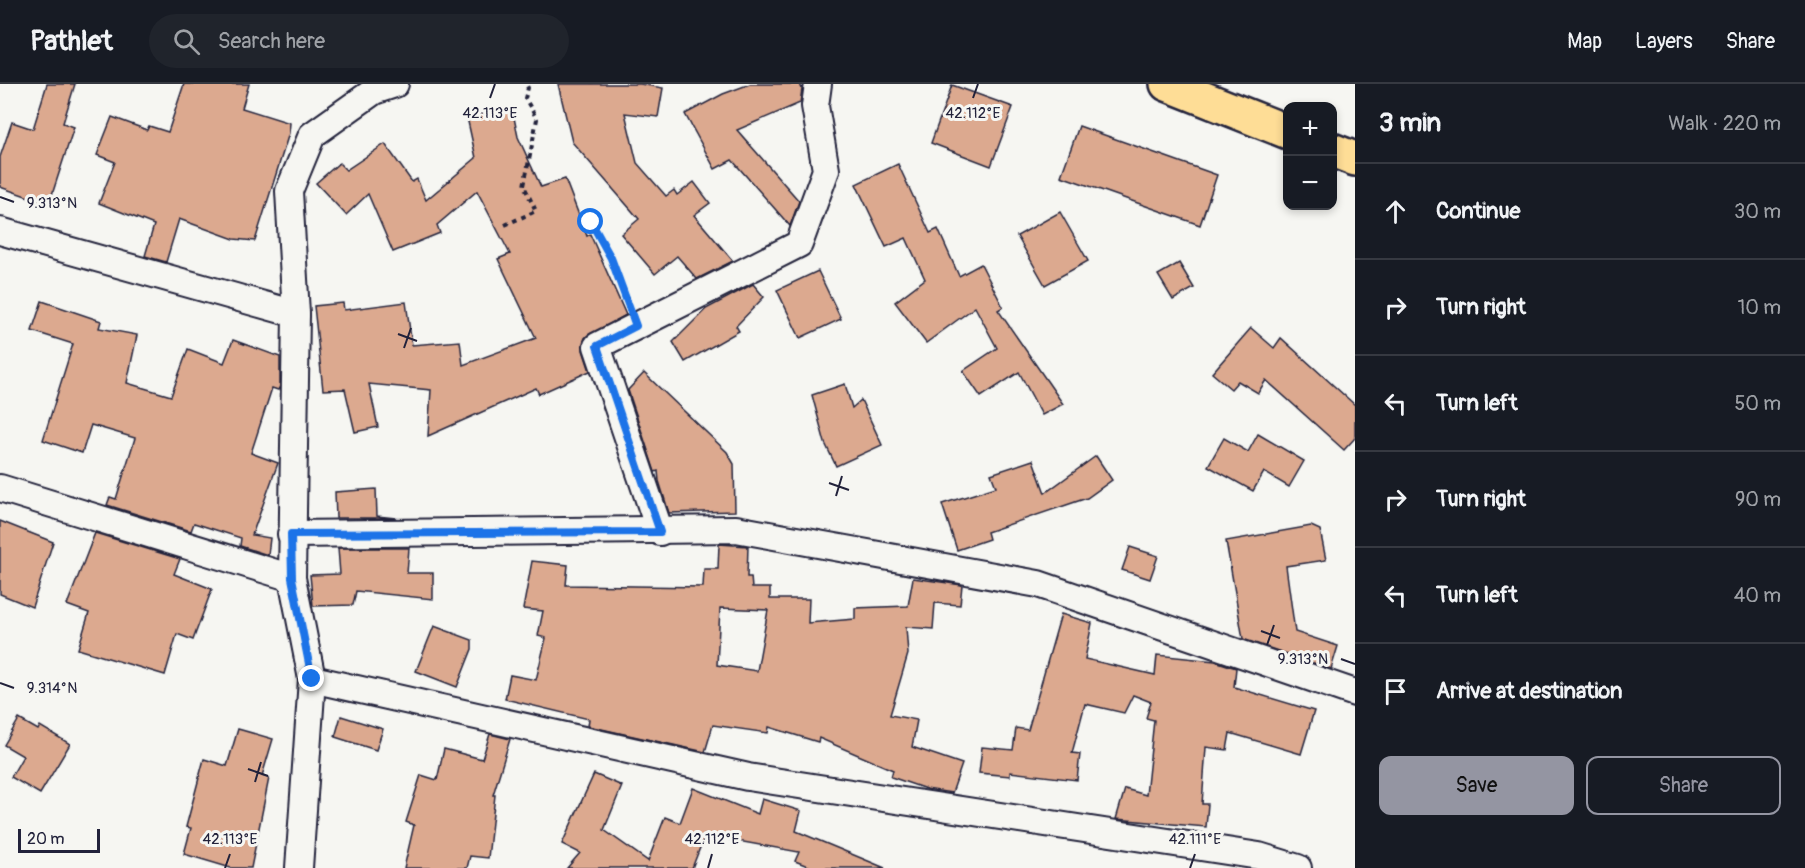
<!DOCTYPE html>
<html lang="en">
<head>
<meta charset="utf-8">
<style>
  :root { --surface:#171b24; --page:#20242c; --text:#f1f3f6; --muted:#9ea1a6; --line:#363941; --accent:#9495a2 }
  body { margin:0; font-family:Pangolin,sans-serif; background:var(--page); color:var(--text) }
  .controls { position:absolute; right:18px; top:18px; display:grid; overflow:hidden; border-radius:12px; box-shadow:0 3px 9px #0003 }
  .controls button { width:54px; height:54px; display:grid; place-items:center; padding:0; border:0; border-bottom:2px solid var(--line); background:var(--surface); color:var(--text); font:30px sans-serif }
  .scale { position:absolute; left:18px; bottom:15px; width:82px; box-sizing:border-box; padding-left:6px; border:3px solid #22223b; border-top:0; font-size:16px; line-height:21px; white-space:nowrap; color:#22223b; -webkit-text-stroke:4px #f6f6f2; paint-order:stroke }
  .stop { position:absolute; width:18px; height:18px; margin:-14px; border:4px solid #1a73e8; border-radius:50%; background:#fff }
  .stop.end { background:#1a73e8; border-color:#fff; box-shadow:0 2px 6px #0008 }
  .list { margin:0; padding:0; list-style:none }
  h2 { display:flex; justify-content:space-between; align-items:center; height:78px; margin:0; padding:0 24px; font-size:26px }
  h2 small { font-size:20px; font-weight:400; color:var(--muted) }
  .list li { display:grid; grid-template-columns:39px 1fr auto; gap:18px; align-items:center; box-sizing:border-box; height:96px; padding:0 24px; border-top:2px solid var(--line) }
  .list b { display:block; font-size:22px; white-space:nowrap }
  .list em { font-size:20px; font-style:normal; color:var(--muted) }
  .actions { display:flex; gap:12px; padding:18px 24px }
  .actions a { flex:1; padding:14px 0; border:2px solid var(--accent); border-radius:12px; text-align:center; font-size:21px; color:var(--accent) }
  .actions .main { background:var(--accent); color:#111 }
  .icon { flex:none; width:33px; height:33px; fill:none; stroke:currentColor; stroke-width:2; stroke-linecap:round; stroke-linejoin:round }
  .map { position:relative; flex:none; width:1355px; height:784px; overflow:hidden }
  header { display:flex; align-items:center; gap:36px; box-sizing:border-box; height:84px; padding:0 30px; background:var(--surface); border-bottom:2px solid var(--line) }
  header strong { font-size:28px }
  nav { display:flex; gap:33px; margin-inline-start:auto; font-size:21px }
  .search { width:420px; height:54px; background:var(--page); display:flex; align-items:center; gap:15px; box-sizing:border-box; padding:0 21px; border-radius:33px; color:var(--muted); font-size:22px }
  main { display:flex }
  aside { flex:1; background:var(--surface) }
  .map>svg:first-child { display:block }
</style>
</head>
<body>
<header>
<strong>Pathlet</strong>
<div class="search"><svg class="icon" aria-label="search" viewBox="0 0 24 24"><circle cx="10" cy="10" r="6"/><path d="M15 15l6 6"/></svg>Search here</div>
<nav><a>Map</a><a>Layers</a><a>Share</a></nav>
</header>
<main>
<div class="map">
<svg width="1355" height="784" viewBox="0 0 1355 784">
  <rect width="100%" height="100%" fill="#f6f6f2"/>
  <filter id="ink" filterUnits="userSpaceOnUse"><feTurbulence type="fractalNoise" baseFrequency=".0167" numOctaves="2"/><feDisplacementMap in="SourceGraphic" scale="12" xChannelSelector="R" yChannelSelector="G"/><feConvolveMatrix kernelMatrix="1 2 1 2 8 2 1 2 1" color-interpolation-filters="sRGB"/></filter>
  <g filter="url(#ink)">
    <g fill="#dca98f" stroke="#22223b" stroke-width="1.5" fill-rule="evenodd">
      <polygon points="47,0 75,0 63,39 74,43 49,120 0,103 0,73 12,38 33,45"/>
      <polygon points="184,0 249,0 242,24 290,39 289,49 255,157 234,155 179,135 166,178 145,172 154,141 99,119 115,78 97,71 112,33 147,46 149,42 168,48"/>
      <polygon points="558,0 640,0 663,4 658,33 625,29 637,79 666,112 674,106 677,111 694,98 710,119 694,131 733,177 697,195 677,172 655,190 621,150 639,135 572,58"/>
      <polygon points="750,0 800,0 802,5 800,19 737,46 799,117 790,142 732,76 715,85 685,30 723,10"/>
      <polygon points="952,1 1013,23 991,82 931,59"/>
      <polygon points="512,24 518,53 541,103 565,95 587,152 590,150 626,231 585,254 583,266 590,287 539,310 536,304 428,352 431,306 369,300 378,343 355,348 345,305 323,306 314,222 343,219 344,226 406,218 412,261 460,257 463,281 536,254 498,175 510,170 477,107 437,141 440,149 393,168 368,110 346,131 316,99 339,79 346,86 385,60 412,98 417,95 426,116 476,74 467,33"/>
      <polygon points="1079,42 1217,91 1200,141 1061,92"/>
      <polygon points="898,80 930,149 938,145 959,192 981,180 1003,223 998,226 1063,320 1042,331 1019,288 981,313 963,287 997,264 975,223 926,259 895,218 925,195 906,154 886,163 856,100"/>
      <polygon points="1060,128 1088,177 1045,201 1017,152"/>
      <polygon points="1179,179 1194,204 1173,216 1158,191"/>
      <polygon points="818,187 841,235 800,254 777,206"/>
      <polygon points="753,200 764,213 736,242 739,247 685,278 673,258 706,225"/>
      <polygon points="42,217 101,237 99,244 137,251 127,299 171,312 188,265 224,279 233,256 280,273 280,302 278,306 272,304 251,369 278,379 252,451 270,454 268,471 240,462 241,454 194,439 191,447 107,421 110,413 116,415 135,354 91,341 82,369 43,356 73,260 32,247"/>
      <polygon points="1251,244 1274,264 1281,254 1355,321 1355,354 1344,366 1266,296 1258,309 1238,297 1231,305 1212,289"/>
      <polygon points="644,289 727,368 734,380 735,427 669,429 659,397 658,387 655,388 628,306"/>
      <polygon points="845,300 852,324 861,316 882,361 836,382 825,359 812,311"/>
      <polygon points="1258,350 1304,377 1289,403 1264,388 1253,407 1208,382 1224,354 1248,368"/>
      <polygon points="1096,372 1112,396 1087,414 987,448 989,455 957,466 942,420 996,403 991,390 1033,376 1045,409"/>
      <polygon points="376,405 377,432 396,434 336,434 335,408"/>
      <polygon points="0,437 53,458 32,523 0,510"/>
      <polygon points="1311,442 1320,446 1326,476 1286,482 1295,548 1338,562 1331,585 1243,555 1226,457"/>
      <polygon points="95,449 180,475 174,490 212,505 193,556 177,550 165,591 78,565 89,529 67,521"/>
      <path d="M719,460L748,462L747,493H751L752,504H770V515H809L808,539L855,535V524L908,522L913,494L962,501L960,521L935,519L933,545L906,543L908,570L890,631L917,636L912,663L962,680L952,709L926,705L891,693L893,686L819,654L818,658L769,643L768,649L713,641L705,668L588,642L589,635L505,615L510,591L536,596L546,554L538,552L543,527L523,525L532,477L568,481L566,501L703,503L704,485H718ZM720,524L768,526L757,587L717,581Z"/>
      <polygon points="1130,463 1158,472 1150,495 1122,486"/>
      <polygon points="338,464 409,464 407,489 433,489 433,515 356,507 353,521 313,522 310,491 340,490"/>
      <polygon points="1061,530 1092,539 1085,575 1155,591 1157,571 1215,577 1236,584 1234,603 1314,627 1301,670 1230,649 1227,666 1206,663 1202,720 1208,720 1206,743 1116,735 1125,705 1146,711 1154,636 1146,634 1151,618 1133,611 1124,629 1085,620 1072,669 1080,670 1077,696 1010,688 1010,692 979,689 982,663 1013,666 1016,644 1028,646"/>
      <polygon points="434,542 472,556 472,565 457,603 416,587"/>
      <polygon points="341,632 383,645 376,666 335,653"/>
      <polygon points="19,635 38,646 40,642 70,660 40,710 11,693 23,672 4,661"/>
      <polygon points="238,645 273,655 262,692 269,694 251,784 231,784 184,770 191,744 186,743 204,675 227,682"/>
      <polygon points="490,650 510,655 493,711 495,711 488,774 470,772 467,784 404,784 414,741 406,738 421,691 437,696 444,665 482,675"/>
      <polygon points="594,690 622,702 604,746 648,777 665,733 680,739 693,704 758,730 762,715 801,727 796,747 885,784 813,784 795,777 799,768 705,751 692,784 567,784 580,769 562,760"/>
    </g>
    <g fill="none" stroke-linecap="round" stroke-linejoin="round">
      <defs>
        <g id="minor">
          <polyline points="0,147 296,230"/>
          <polyline points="0,404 292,494"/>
          <polyline points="660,448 597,262 799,160 826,86 815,22 818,0"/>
          <polyline points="291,450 736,445 1038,500 1355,609"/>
          <polyline points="312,595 748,693 1259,772 1298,784"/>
          <polyline points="299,784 312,595 292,494 296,230 289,107 312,51 374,7 395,0"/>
        </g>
        <g id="trunk">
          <polyline points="1167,0 1288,48"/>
          <polyline points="1332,66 1355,75"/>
        </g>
      </defs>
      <use href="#minor" stroke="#22223b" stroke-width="30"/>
      <use href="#trunk" stroke="#22223b" stroke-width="38"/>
      <g stroke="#22223b" stroke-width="4" stroke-dasharray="4.5 4.5" stroke-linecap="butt">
        <polyline points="591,138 611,174 628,219"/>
        <polyline points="505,141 536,127 524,102 537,35 525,14 528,4 526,0"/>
      </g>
      <use href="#minor" stroke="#f6f6f2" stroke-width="26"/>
      <use href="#trunk" stroke="#fedd96" stroke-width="33"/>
    </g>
  </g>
  <g fill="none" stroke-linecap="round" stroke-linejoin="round" filter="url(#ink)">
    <polyline stroke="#1a73e8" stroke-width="8" points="312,595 292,494 291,450 660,448 597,262 636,242 611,174 591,138"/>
  </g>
  <path fill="none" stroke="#22223b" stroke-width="2" d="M490,14L495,0M973,14L978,0M0,113L14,118M398,250L417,257M404,264L411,244M829,399L849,406M836,412L842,392M1261,547L1280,554M1267,561L1274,541M1341,575L1355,580M0,599L14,604M248,685L268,692M255,698L261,678M225,784L230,770M708,784L712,770M1190,784L1195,770"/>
  <g font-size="15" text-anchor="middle" fill="#22223b" stroke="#f6f6f2" stroke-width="6" stroke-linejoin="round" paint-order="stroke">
    <text x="490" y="34">42.113°E</text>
    <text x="973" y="34">42.112°E</text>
    <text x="52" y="124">9.313°N</text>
    <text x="1303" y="580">9.313°N</text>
    <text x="52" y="609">9.314°N</text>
    <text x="230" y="760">42.113°E</text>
    <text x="712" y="760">42.112°E</text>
    <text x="1195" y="760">42.111°E</text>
  </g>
</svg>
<div class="controls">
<button>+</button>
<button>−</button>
</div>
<div class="scale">20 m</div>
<div class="stop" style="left:591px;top:138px"></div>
<div class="stop end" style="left:312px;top:595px"></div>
</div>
<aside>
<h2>3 min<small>Walk · 220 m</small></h2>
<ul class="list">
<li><svg class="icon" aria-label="ahead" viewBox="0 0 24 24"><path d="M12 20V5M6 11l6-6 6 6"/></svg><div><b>Continue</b></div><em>30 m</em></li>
<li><svg class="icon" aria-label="right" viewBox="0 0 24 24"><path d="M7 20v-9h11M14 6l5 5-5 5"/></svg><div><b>Turn right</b></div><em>10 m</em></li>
<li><svg class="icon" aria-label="left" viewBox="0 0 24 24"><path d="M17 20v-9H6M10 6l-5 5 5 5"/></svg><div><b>Turn left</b></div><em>50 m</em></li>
<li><svg class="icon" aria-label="right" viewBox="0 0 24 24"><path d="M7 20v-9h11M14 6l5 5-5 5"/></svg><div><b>Turn right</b></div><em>90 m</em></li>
<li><svg class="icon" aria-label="left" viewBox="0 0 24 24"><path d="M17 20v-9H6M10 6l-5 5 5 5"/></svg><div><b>Turn left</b></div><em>40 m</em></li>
<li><svg class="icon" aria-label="arrive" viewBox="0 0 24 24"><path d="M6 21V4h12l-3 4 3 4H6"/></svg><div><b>Arrive at destination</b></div></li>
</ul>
<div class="actions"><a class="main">Save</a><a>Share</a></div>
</aside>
</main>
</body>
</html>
